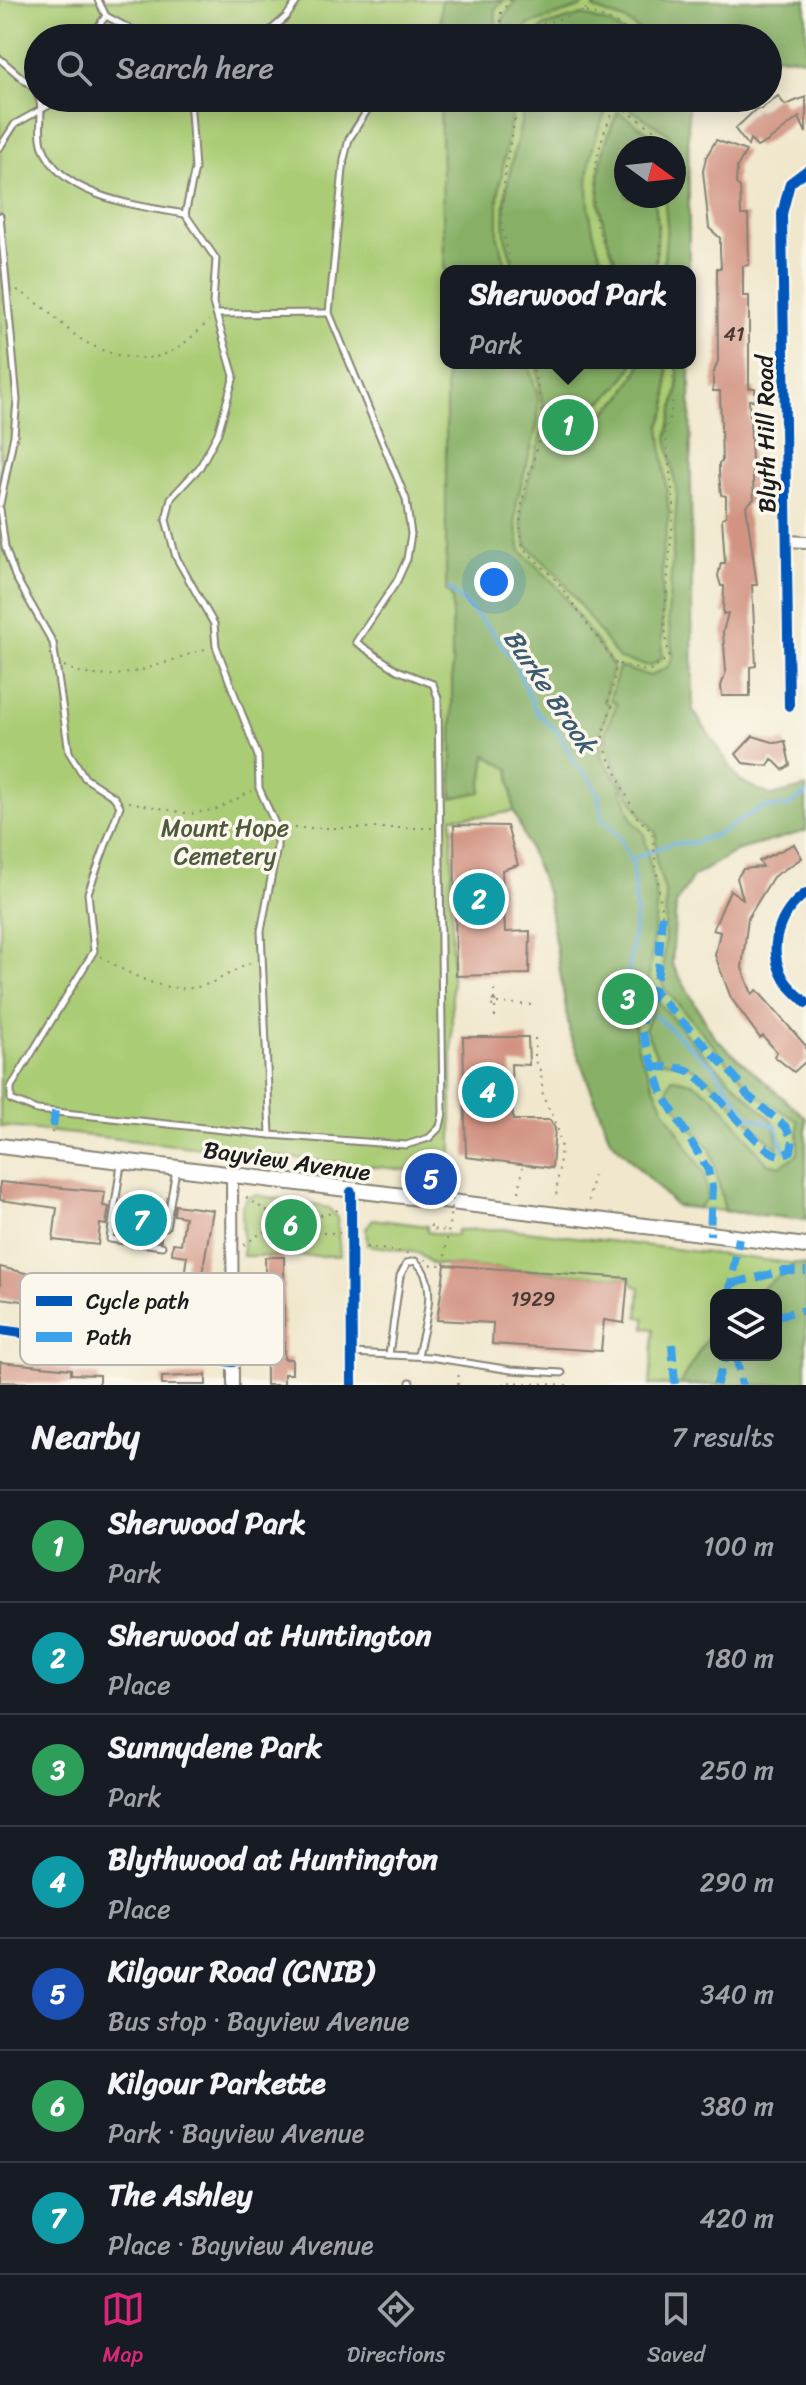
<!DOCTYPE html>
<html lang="en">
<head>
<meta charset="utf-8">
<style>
  :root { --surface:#171b24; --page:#242831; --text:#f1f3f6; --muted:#9ea1a6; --line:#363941; --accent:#db2777 }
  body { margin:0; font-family:Sriracha,sans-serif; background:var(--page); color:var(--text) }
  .controls { position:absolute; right:24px; bottom:24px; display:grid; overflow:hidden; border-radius:16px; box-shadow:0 4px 20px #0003 }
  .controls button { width:72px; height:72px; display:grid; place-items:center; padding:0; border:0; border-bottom:2px solid var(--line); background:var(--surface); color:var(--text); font:40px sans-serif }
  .compass { position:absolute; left:614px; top:136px; width:72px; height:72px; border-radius:50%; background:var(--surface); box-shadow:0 4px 20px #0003; rotate:105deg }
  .you { position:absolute; left:494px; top:582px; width:28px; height:28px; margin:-20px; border:6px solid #fff; border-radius:50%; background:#1a73e8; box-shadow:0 0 0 12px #1a73e833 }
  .badge { display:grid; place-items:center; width:52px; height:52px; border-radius:50%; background:var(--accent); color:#fff; font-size:26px; font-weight:700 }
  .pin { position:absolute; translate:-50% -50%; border:4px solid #fff; box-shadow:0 2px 8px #0006 }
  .popup { position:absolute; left:440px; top:265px; width:256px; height:104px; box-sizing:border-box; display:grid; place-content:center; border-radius:16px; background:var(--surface); filter:drop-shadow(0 2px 6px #0005); font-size:26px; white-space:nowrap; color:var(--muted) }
  .popup b { font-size:30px; color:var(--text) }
  .popup::after { content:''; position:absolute; left:50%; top:100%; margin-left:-16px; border:16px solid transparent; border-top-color:var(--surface) }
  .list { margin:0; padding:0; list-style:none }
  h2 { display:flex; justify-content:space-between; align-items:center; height:104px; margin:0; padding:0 32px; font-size:34px }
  h2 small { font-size:26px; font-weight:400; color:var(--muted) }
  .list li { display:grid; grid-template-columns:52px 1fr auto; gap:24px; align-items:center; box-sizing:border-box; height:112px; padding:0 32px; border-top:2px solid var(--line) }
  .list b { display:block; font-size:30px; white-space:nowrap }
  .list p { margin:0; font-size:26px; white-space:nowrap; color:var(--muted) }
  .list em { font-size:26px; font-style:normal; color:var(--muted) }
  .icon { flex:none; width:44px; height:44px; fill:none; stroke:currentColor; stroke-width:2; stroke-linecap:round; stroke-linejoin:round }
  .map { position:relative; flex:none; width:806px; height:1385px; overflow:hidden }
  .search { position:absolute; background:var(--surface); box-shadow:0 4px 20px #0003; left:24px; right:24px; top:24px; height:88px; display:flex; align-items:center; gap:20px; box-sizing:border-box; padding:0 28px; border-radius:44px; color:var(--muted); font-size:30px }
  .sheet { height:888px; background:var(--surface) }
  nav { display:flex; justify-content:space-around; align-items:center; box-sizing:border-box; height:112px; border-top:2px solid var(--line); background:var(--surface); font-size:22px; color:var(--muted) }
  nav a { display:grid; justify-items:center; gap:4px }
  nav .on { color:var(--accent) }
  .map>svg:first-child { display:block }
</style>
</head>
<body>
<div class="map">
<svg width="806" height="1385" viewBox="0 0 806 1385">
  <rect width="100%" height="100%" fill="#fbf7ec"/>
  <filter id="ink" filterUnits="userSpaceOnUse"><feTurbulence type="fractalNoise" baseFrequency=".0125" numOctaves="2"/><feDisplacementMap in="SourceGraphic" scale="16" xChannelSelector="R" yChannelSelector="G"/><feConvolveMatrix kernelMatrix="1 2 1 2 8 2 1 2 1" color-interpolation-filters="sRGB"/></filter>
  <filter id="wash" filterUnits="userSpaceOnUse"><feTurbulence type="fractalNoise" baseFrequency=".006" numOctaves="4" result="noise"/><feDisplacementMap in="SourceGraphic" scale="32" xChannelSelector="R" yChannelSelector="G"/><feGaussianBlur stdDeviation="1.8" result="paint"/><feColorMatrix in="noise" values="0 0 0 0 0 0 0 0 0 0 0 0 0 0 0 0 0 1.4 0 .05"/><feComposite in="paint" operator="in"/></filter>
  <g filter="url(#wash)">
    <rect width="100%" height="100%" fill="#f0e7cc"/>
    <g fill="#aacc75" stroke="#637448" stroke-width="2" fill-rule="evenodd">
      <path d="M0,0H806V59L768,55V38H38V98H688L689,271H446V363H690L672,964L715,1038L806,1118V1220L676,1206L610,1139L570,1034L548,896L514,811L487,816L452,817V1175L0,1126ZM626,148H674V196H626Z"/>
      <polygon points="256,1195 329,1208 337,1218 340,1256 243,1256 242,1205 248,1197"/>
      <path d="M373,1219L427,1226V1232L456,1236L457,1230L510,1229L806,1265V1385H650L654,1329L645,1328V1318L638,1317L640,1287L634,1286L630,1278L432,1264L419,1253L367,1245L366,1228ZM716,1295H776V1355H716Z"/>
    </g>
    <g fill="#87b066" stroke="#526641" stroke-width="2">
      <polygon points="441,0 504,0 495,9 497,38 440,38"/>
      <polygon points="516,0 585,0 582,7 528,25 519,38 505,38 502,20"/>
      <polygon points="595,0 806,0 806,59 768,55 768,38 648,38 627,21 594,9"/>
      <polygon points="582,15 610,24 630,38 530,38 545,26"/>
      <polygon points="440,98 514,100 498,197 498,237 508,271 446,271 446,334"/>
      <path d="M526,98H613C581,154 581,212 607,271H515C513,259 506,247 505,235C500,189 519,142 526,98Z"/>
      <polygon points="629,98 688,98 689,271 663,271 667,224 664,196 674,196 674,148 669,148 670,135 624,105"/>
      <path d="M618,112L660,140L659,148H626V196H654L658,225L655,271H620C594,214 590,170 618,112Z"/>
      <polygon points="446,363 528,363 538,396 538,422 517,501 515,520 521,551 557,586 613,666 604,701 610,705 600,732 602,757 621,786 632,819 644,834 657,900 648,986 634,1019 638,1049 664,1109 704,1173 708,1198 698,1208 676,1206 610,1139 570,1034 548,896 514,811 509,769 486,755 481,792 452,798 452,597 446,591"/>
      <path d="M536,363H634C614,399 590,415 549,419L545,418Z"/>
      <polygon points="642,363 668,363 667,409 660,426 669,513 662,558 662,658 650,666 619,659 558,575 527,546 521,522 522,502 544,425 594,423 622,397"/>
      <path d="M678,363H690L693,710L740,781L772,796L806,787V831L736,851L693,877L676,904L672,964L715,1038L806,1118V1220L725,1211L711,1150L685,1121L667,1090L672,1078C718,1082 739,1132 767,1163L781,1166L798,1154V1121L755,1094L663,987L666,895L656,861V833C640,817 603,755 606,733C607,724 613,713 617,704L610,699L619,667L650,676L668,667L673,657L668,617L677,495L667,438L678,388Z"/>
      <path d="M657,1000L697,1047L774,1122L778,1148C748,1127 712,1073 684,1064C676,1062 667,1062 659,1061L645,1029Z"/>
      <polygon points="795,1263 806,1265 806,1385 679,1385 716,1323 716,1355 776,1355 776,1295 753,1295"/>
    </g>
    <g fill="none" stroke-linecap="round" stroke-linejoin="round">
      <g stroke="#5ea8d6" stroke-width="4">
        <polyline points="450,589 489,628 512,658 537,713 559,733 574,762 591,780 598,793 602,818 620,838 633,866 636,913 627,986 629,995 636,1000"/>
        <polyline points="630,860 672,843 693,843 720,833 760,808 788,806 806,794"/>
        <polyline points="655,1016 713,1066 748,1116 776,1126 784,1150"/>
      </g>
    </g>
    <g id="blocks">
      <g fill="#d29382">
        <polygon points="778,96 785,105 806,97 806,133 799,117 767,142 757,147 750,139 748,146 735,129 756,109 761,109"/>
        <polygon points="716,140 746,151 737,167 736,184 740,187 741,215 748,215 749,265 743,266 743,296 749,296 749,388 755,388 755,400 749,400 754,499 746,506 757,585 752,585 756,666 750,667 750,696 722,696 721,686 726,671 723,632 728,613 723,614 724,586 721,586 718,576 721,563 725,563 722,518 726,516 726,496 721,495 719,473 719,463 722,462 720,391 713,391 713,375 718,361 717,268 721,268 720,251 720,238 709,228 703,171 706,157"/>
        <polygon points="753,736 776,743 785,741 790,765 783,770 772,759 768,766 743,763 736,754"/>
        <polygon points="454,825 507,826 518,865 502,870 505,932 530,931 529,974 456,976"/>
        <polygon points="794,844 802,858 773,877 748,918 742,968 752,994 757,990 806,1046 806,1061 794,1072 774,1056 777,1052 763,1036 760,1038 731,998 715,955 720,932 713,930 730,890 743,899 737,878 743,869 763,867 759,861"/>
        <polygon points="463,1037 528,1037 529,1065 511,1064 513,1120 550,1120 555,1128 552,1168 466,1157"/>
        <polygon points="0,1182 105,1192 103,1206 109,1207 106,1225 100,1224 98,1245 53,1240 57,1208 0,1200"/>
        <polygon points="136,1197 164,1204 161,1240 119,1234 123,1200 136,1201"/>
        <polygon points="175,1205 213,1210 200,1286 204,1286 204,1304 199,1339 168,1332 170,1320 184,1322 187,1296 187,1277 184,1276 187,1256 172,1254 173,1243 181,1244 185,1217 174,1215"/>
        <polygon points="265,1257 284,1257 284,1359 292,1359 292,1374 284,1374 284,1385 266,1385"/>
        <polygon points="445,1265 628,1278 624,1323 604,1320 601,1351 492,1344 493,1323 437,1320"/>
        <polygon points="0,1267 30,1274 28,1283 33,1285 56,1288 57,1279 67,1280 66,1290 73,1287 124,1291 122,1302 149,1305 148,1318 0,1298"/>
        <polygon points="0,1362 71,1369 71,1374 99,1375 99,1385 0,1382"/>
        <polygon points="206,1375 206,1385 162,1385 162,1377"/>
      </g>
    </g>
  </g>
  <g filter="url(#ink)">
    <use href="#blocks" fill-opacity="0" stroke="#868274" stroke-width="2"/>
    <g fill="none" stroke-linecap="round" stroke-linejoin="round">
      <defs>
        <g id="service">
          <polyline points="98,0 106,16 147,38"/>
          <polyline points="89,38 106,16"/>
          <polyline points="262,38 286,17 298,0"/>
          <polyline points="0,59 36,90 38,97"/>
          <path d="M39,98C44,114 37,132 43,147C61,198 140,206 185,214L216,259L213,303L234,376L218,433L200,467L171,498L166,520L176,557L214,624L216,646L258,756L259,788L277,828V847L261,931L270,1135"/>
          <polyline points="0,147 15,124 62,98"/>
          <polyline points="185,214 195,169 190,98"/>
          <polyline points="0,216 17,400 14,435 0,504"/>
          <polyline points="216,314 329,313"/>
          <polyline points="0,509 5,547 15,576 53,643 69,752 85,778 114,797 120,806 88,893 94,951 11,1087 11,1100 37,1110 270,1135 406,1145 429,1138 440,1127 443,1113 438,698 433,684 397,670 356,642 397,581 407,559 411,534 406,499 329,313 344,159 349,139 375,98"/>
          <polyline points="121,1164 110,1239 162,1246"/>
          <polyline points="166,1227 176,1170"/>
          <polyline points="352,1353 430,1357 511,1370 562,1373"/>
          <path d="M389,1355L400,1276L407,1263L415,1261C441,1283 423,1327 418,1356"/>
          <polyline points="410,1382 410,1385"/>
        </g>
        <g id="minor">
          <polyline points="787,541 806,542"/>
          <polyline points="789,706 782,214 790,183 806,171"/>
          <path d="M806,893C779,913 766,948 784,979C789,988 799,995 806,1003"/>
          <polyline points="232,1175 233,1385"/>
          <polyline points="351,1192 352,1385"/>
          <polyline points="0,1330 233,1362"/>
        </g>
        <polyline id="secondary" points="0,1146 806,1246"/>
      </defs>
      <use href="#service" stroke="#868274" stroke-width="9"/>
      <use href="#minor" stroke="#868274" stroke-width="14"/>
      <use href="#secondary" stroke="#868274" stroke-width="18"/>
      <g stroke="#868274" stroke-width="2" stroke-dasharray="2 6" stroke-linecap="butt">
        <polyline points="585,10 589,0"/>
        <polyline points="586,12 610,20 640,38"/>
        <polyline points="502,38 501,12 511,0"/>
        <polyline points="524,38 536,26 584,11"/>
        <polyline points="619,106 665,137 663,148"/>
        <polyline points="658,196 662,233 659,271"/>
        <polyline points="511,271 501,220 506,164 519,98"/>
        <path d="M616,271C610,256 601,240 597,224C588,184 598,131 622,98"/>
        <path d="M17,290C38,301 53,316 71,332C95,352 140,367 170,352C185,345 197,332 209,321"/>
        <path d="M531,363C537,383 543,404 541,425C535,472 513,498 523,548L556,580L616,664L613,686L607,700L613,704L603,732V744L636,816L652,832L662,915"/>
        <path d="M542,422C594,422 615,409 638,363"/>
        <polyline points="619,664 649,672 669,657 664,622 674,505 665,433 672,407 674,363"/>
        <path d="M64,666C110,690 162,662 208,648"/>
        <polyline points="129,802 190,814 217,809 252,791"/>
        <polyline points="286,828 432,828"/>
        <path d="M101,956C131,976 172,998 208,984C224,978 237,968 254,962"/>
        <polyline points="494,1000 494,990"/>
        <polygon points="495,1000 496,1005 491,1006 491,1001"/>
        <polyline points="497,1003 534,1005"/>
        <polyline points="495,1007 495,1017"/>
        <polyline points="535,1038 535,1061 541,1072 543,1097 557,1125 561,1148 556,1197"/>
        <polyline points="52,1133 53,1127"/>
        <polyline points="436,1182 437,1177 455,1179"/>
        <polyline points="519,1192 523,1167"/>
        <path d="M246,1197C280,1223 298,1223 338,1210"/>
        <polyline points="589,1201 593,1174"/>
        <polyline points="293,1223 293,1233 340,1233"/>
        <polyline points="431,1225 430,1229 448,1231"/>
        <polyline points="244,1245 261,1233 291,1227"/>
        <polyline points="366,1247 408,1253"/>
        <polyline points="425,1259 433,1266 444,1264"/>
        <polyline points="458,1385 459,1370"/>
        <polyline points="504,1385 504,1382 567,1385"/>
      </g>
      <use href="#service" stroke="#fff" stroke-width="5"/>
      <use href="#minor" stroke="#fff" stroke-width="10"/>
      <use href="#secondary" stroke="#fff" stroke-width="14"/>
      <polyline stroke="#868274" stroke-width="2" stroke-dasharray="2 6" stroke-linecap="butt" points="444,1264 455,1179"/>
      <g stroke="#3da2ea" stroke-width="8" stroke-dasharray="16 8" stroke-linecap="butt">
        <polyline points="662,915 658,971 654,992 642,1020 642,1031 662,1093 708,1170 712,1187 710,1235"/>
        <path d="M652,1067C664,1068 679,1066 689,1071C714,1085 759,1154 780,1155C781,1155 790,1152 791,1151L793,1140L785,1126L747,1095L735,1077L654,992"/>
        <polyline points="53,1127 55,1111"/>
        <polyline points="733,1283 784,1271 806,1271"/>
        <polyline points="729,1295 739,1238"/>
        <polyline points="776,1316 806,1310"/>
        <polyline points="672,1344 675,1385"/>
        <polyline points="736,1355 742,1385"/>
        <polyline points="716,1385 726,1355"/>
      </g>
      <defs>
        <g id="cycleway">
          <polyline points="789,706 782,214 790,183 806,171"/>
          <path d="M806,893C779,913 766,948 784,979C789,988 799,995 806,1003"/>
          <polyline points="351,1192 352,1385"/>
          <polyline points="0,1330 233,1362"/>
        </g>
      </defs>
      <use href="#cycleway" stroke="#fbf7ec" stroke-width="15"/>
      <use href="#cycleway" stroke="#0057b8" stroke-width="10"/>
    </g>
  </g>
  <g text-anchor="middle" stroke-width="7" stroke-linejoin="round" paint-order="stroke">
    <g font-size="20" fill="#4a3a36">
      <text x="734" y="341">41</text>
      <text x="533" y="1306">1929</text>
    </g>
    <g font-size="24" fill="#1c1c1c" stroke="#fbf7ec">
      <text transform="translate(766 434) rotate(-91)" y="8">Blyth Hill Road</text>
      <text transform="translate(287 1161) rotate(8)" y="8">Bayview Avenue</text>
    </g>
    <g font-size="24" fill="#4e5a3b" stroke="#fbf7ec">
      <text x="225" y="836">Mount Hope<tspan x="225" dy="28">Cemetery</tspan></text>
    </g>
    <g font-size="26" font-style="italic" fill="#3a5b70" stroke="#fbf7ec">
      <text transform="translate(550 691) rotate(56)" y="9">Burke Brook</text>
    </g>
  </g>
  <rect x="20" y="1273" width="264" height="92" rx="12" fill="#fbf7ec" stroke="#b8b5ae" stroke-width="2"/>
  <rect x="36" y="1296" width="36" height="10" fill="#0057b8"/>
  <rect x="36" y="1332" width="36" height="10" fill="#3da2ea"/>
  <g font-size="22" fill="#1c1c1c">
    <text x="86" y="1309">Cycle path</text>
    <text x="86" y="1345">Path</text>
  </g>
</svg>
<div class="controls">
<button><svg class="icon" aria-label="layers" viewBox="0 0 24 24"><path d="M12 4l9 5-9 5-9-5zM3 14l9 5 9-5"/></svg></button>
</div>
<svg class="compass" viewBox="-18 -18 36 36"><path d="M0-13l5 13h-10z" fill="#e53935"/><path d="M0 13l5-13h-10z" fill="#9ea1a6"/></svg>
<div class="you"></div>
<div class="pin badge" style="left:568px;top:425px;background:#2e9e5b">1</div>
<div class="popup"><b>Sherwood Park</b>Park</div>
<div class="pin badge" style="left:479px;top:899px;background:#0f9aa8">2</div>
<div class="pin badge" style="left:628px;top:999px;background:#2e9e5b">3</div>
<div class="pin badge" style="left:488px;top:1092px;background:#0f9aa8">4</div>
<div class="pin badge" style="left:431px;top:1179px;background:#1a4fb4">5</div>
<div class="pin badge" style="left:291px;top:1225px;background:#2e9e5b">6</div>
<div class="pin badge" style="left:141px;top:1220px;background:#0f9aa8">7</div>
<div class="search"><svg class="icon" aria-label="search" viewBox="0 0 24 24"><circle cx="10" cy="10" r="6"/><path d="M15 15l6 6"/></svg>Search here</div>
</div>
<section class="sheet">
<h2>Nearby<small>7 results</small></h2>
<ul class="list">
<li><span class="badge" style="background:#2e9e5b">1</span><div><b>Sherwood Park</b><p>Park</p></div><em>100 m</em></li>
<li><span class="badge" style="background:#0f9aa8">2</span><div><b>Sherwood at Huntington</b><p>Place</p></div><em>180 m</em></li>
<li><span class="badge" style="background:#2e9e5b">3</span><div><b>Sunnydene Park</b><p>Park</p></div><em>250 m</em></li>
<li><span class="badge" style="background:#0f9aa8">4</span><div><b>Blythwood at Huntington</b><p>Place</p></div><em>290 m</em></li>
<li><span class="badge" style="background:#1a4fb4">5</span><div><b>Kilgour Road (CNIB)</b><p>Bus stop · Bayview Avenue</p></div><em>340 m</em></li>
<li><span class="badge" style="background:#2e9e5b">6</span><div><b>Kilgour Parkette</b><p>Park · Bayview Avenue</p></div><em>380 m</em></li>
<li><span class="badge" style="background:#0f9aa8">7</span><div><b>The Ashley</b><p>Place · Bayview Avenue</p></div><em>420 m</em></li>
</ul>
</section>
<nav>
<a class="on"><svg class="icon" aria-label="map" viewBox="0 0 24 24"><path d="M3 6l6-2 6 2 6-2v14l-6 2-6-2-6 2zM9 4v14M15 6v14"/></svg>Map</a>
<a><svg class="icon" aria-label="directions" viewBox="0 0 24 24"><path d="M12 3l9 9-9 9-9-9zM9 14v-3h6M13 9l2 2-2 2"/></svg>Directions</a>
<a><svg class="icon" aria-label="saved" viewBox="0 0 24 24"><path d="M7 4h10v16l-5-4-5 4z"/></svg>Saved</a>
</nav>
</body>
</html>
